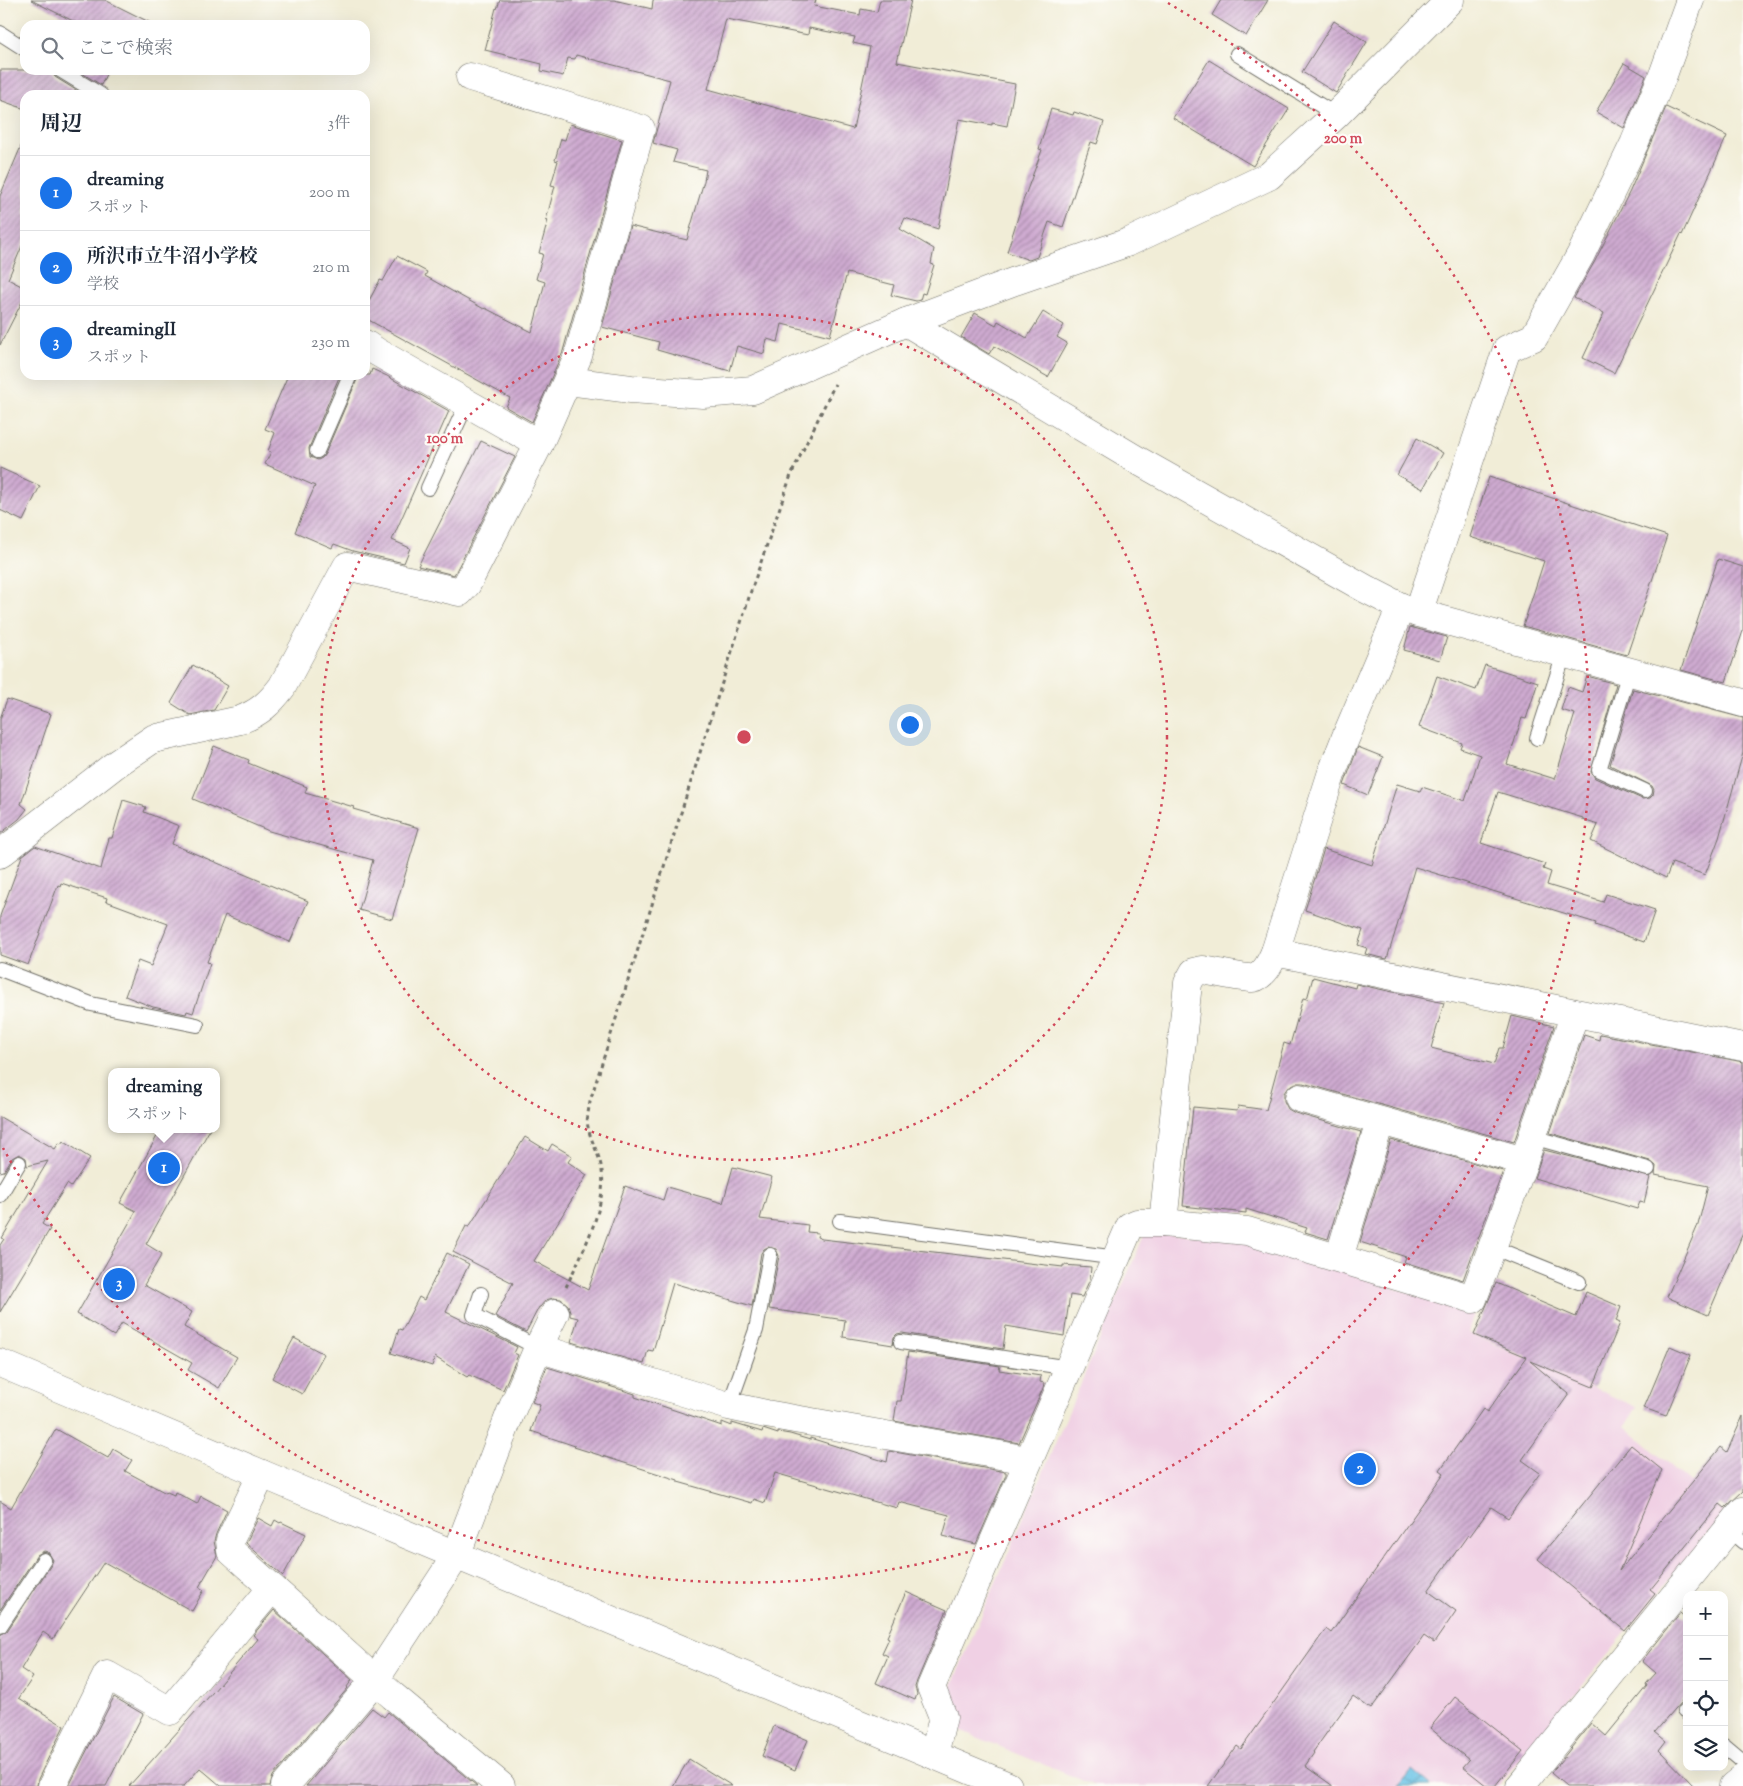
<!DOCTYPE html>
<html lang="ja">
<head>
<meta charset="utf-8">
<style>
  :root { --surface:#fff; --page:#f2f2f3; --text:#1f2937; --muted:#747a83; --line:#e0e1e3; --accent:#1a73e8 }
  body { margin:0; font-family:"Sorts Mill Goudy","Noto Serif JP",serif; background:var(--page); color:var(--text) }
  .controls { position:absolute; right:15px; bottom:15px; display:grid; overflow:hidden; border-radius:10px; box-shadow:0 5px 20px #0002 }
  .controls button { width:45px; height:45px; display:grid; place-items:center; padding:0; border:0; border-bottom:1px solid var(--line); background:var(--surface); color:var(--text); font:25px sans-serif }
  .you { position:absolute; left:909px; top:724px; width:18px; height:18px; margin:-12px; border:4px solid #fff; border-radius:50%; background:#1a73e8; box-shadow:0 0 0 8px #1a73e833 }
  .badge { display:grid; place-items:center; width:32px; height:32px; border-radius:50%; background:var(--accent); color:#fff; font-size:16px; font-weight:700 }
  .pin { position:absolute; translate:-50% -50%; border:2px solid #fff; box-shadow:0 1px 5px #0006 }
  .popup { position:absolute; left:108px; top:1068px; width:112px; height:65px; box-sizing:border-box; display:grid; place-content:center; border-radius:10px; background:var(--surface); filter:drop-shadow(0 1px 4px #0005); font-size:16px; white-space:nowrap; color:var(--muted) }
  .popup b { font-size:19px; color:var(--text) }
  .popup::after { content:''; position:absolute; left:50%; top:100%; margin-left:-10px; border:10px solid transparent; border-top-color:var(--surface) }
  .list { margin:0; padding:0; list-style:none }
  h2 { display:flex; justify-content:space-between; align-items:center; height:65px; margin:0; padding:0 20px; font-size:21px }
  h2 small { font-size:16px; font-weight:400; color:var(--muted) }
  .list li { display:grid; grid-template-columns:32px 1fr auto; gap:15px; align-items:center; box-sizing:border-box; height:75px; padding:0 20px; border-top:1px solid var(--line) }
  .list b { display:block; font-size:19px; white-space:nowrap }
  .list p { margin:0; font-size:16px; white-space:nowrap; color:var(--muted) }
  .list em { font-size:16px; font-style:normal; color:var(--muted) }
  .icon { flex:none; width:28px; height:28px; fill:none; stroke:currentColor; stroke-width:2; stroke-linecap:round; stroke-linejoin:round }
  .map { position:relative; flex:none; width:1743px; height:1786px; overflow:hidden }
  .search { position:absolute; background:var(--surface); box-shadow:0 5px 20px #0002; left:20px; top:20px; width:350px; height:55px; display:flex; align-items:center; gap:12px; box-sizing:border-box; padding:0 18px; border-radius:15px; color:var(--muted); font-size:19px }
  .panel { position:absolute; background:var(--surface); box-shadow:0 5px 20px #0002; left:20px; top:90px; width:350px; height:290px; border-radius:15px }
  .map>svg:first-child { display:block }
</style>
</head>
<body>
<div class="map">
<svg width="1743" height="1786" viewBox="0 0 1743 1786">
  <defs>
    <pattern id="water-waves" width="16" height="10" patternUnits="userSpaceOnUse" patternTransform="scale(1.25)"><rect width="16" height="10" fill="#68c2e6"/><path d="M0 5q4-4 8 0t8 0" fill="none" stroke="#569ebb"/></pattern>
    <pattern id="building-hatch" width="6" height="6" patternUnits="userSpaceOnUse" patternTransform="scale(1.25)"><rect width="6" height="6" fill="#cfabd1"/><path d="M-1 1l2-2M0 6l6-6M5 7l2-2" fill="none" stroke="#a88baa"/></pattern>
  </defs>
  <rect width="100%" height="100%" fill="#fdfcf7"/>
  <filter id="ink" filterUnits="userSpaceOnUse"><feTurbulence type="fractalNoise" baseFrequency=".02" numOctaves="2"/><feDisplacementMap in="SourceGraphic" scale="10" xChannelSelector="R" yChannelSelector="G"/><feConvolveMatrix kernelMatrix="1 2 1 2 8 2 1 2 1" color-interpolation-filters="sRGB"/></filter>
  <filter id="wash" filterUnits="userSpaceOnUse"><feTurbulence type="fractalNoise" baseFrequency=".0096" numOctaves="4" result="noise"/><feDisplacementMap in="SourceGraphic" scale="20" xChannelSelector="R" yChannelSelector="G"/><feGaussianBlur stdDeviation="1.12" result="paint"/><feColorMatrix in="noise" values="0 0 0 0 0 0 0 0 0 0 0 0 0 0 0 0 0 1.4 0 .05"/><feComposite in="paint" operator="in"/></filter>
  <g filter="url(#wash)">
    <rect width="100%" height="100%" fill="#f1edd7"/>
    <polygon fill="#f0d0e4" points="1145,1233 1244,1238 1474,1314 1468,1333 1637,1407 1625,1426 1725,1513 1498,1786 1096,1786 957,1729 946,1699"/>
    <polygon fill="url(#water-waves)" stroke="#4a7688" points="1412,1770 1431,1786 1399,1786"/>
    <g id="blocks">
      <g fill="url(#building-hatch)" fill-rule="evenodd">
        <polygon points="31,0 105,0 155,25 81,25"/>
        <path d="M500,0H614L652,9L653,0H816L814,6L860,15L861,9L877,12L880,0H911L897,62L1015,84L1007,126L992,123V125L959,119L938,229L905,218L900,229L934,249L931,264L934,265L925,294L922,293L920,300L916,301L891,295L894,285L847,273L830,336L782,324L778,342L767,339L764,354L737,346L730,371L657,350L659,342L602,327L630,226L687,240L704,181L706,170L673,162L677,150L653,143L670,80L576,55L575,59L568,58L563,76L541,71L542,64L485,50L496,8L497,9ZM726,19L808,35L809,28L855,37L853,43L870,47L853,129L708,89Z"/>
        <polygon points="1221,0 1268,0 1246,36 1212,15"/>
        <polygon points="1334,21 1367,42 1336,93 1302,72"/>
        <polygon points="1209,60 1289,109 1253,166 1173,118"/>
        <polygon points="1624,63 1646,76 1624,128 1596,112"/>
        <polygon points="0,70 51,70 55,77 84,95 25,95 25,109 0,100"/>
        <polygon points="77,70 108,70 101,85"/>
        <polygon points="1666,107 1727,136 1682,235 1681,234 1614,373 1583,358 1604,313 1574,298 1595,261 1630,191"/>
        <polygon points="1051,109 1073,115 1074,112 1104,122 1097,144 1091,142 1063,227 1049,222 1037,257 1029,260 1007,252 1023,201 1042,150 1039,149"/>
        <polygon points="570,124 622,140 563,351 532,422 506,407 510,398 365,318 365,308 380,280 383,281 397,256 427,272 425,276 484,309 485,308 532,332 545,282 536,279 543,254 539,253 548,220 546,220 555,186 551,185 558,161 555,160 561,139 565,140"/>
        <polygon points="25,137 25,239 8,279 25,288 25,296 0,345 0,196"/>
        <polygon points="1043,312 1064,325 1057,337 1067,343 1048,377 994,346 989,354 961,337 975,313 996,325 998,321 1027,338"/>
        <polygon points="372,369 387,376 449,411 392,540 410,548 404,563 353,551 334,544 332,548 295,532 315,486 265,464 271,452 268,451 275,433 265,429 288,375 340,375 309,448 310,457 318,460 322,458 325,454 359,375 370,375"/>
        <polygon points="1417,438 1443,453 1423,489 1397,475"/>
        <polygon points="481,441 515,457 454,575 418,566"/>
        <polygon points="0,468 40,486 23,521 0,510"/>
        <polygon points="1489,477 1667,536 1627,655 1523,626 1544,561 1470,537"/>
        <polygon points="1718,559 1743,567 1743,631 1726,682 1681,670"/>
        <polygon points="1410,627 1447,637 1440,660 1404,650"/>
        <polygon points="193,665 228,686 214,710 190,715 171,703"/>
        <polygon points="1485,665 1538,682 1526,719 1522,718 1507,764 1555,779 1574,717 1575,714 1561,710 1568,687 1582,692 1587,676 1616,684 1591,772 1595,778 1642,799 1650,798 1653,795 1654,790 1652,786 1610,765 1633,689 1743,718 1743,753 1719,838 1705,875 1672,863 1666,878 1591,841 1598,825 1583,820 1583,818 1498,792 1481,843 1545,864 1543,869 1551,872 1547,885 1603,902 1606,894 1655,910 1644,942 1595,925 1596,923 1415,867 1387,959 1365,954 1367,948 1358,945 1363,930 1305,910 1324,849 1372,865 1397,784 1420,791 1422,787 1465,801 1480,755 1460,748 1462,743 1419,727 1437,676 1476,690"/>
        <polygon points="7,699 51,714 21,804 27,809 19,819 0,834 0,719"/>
        <polygon points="214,746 249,760 248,763 307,787 305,793 354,807 353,809 419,828 392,919 359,910 373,860 269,831 193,799"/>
        <polygon points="1358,747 1383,757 1368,795 1344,785"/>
        <polygon points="123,800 146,807 144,812 179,826 172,844 308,901 290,942 225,915 207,962 210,963 193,1013 187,1011 186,1014 153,1007 125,996 138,961 151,966 168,924 106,901 107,898 61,883 60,886 58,885 28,965 0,955 0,916 22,856 35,846 101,869 109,838 112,838"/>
        <polygon points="1313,977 1355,988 1356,984 1444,1003 1431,1048 1494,1064 1499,1048 1503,1048 1512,1016 1554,1026 1514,1142 1303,1083 1296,1083 1288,1087 1284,1093 1284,1101 1288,1109 1295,1113 1361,1132 1328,1239 1305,1232 1307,1228 1246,1209 1246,1213 1183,1206 1193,1107 1237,1111 1238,1106 1266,1110 1284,1043 1290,1045 1303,998 1307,999"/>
        <polygon points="1600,1034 1743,1062 1743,1233 1708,1315 1667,1297 1698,1225 1708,1186 1655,1175 1656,1166 1650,1161 1550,1133 1584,1035 1599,1040"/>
        <polygon points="0,1117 55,1149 59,1143 61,1144 63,1141 90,1158 71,1187 67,1184 42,1224 50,1229 0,1312 0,1245 4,1239 2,1238 48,1161 27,1166 26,1158 19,1154 12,1158 4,1171 0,1172"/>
        <polygon points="161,1129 210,1129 146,1244 162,1254 144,1285 192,1312 184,1327 237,1357 219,1388 188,1370 192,1363 122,1323 114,1336 77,1314 136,1211 120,1203"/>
        <polygon points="525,1137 548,1151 552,1144 572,1156 568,1162 587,1175 534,1261 588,1290 625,1186 663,1200 667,1187 723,1203 733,1167 772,1177 760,1219 808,1225 807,1232 818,1233 817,1237 822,1239 1063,1267 1063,1265 1091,1267 1090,1279 1082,1297 1070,1295 1064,1336 1006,1326 1003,1349 902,1333 897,1334 894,1337 893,1345 843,1337 845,1320 769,1309 779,1256 776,1249 768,1247 764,1249 761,1253 752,1306 673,1283 653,1351 648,1350 644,1364 571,1342 578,1318 570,1316 570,1311 568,1305 561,1299 553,1298 546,1300 540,1307 539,1307 526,1332 495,1316 513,1283 453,1252 466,1226 469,1227"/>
        <polygon points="1391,1140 1503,1171 1463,1280 1404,1262 1406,1257 1360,1242"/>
        <polygon points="1544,1150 1650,1177 1644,1203 1640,1202 1637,1209 1534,1178"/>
        <polygon points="447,1253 469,1264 446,1312 517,1347 514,1353 518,1355 503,1390 469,1375 467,1377 435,1357 432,1366 391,1353 399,1329 402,1330 419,1297 424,1300"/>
        <polygon points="1496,1283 1576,1317 1586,1292 1621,1307 1616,1321 1620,1323 1593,1387 1530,1361 1569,1394 1522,1460 1540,1473 1508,1518 1491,1507 1470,1536 1468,1535 1428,1591 1456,1611 1434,1643 1424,1636 1371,1709 1353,1696 1313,1752 1314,1753 1305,1766 1333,1786 1208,1786 1237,1746 1241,1749 1326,1629 1331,1633 1444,1473 1440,1470 1483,1409 1487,1412 1527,1357 1474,1335"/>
        <polygon points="294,1338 324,1354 302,1394 272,1378"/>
        <polygon points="1670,1346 1691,1355 1666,1416 1644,1408"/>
        <polygon points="908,1352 1000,1366 999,1370 1041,1376 1040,1382 1044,1383 1043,1388 1019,1443 894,1421 897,1401 901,1401"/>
        <polygon points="547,1367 635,1394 635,1397 722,1426 722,1422 732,1426 732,1423 762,1432 763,1429 778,1434 778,1432 790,1434 810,1440 810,1438 887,1462 889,1451 1006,1472 1006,1475 976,1544 943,1536 949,1515 899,1502 897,1508 775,1473 765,1503 754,1499 752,1503 678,1482 678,1480 574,1447 575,1446 531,1431 540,1405 532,1402"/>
        <polygon points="1743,1416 1743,1491 1725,1508 1720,1504 1650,1590 1655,1594 1625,1631 1538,1559 1631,1445 1662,1470 1619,1571 1721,1447 1727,1452"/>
        <polygon points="56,1429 108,1458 113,1449 132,1460 125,1471 166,1493 167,1492 174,1495 175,1492 197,1504 201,1496 227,1510 216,1534 214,1541 217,1556 199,1587 204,1590 192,1611 104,1562 53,1639 43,1632 21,1669 33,1677 19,1698 64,1726 38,1779 37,1786 0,1786 0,1635 7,1631 51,1565 53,1560 48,1552 44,1551 37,1555 0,1610 0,1501 11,1508"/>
        <polygon points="258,1518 272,1526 275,1520 280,1523 281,1522 306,1534 283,1576 246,1543"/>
        <polygon points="906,1592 947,1610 917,1681 915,1687 917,1694 915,1700 876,1683 888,1656 882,1653 889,1638 887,1637"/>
        <polygon points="274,1610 352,1680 347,1687 348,1688 273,1776 270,1786 221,1786 200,1768 184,1786 129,1786 213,1692 258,1639 253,1635"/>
        <polygon points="1680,1613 1687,1619 1687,1695 1655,1732 1666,1741 1659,1750 1694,1786 1566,1786 1551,1773 1591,1723 1606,1736 1647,1686 1646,1684 1656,1673 1642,1661"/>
        <polygon points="114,1697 143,1714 106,1786 69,1786"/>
        <polygon points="1455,1697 1523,1751 1495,1786 1487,1786 1463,1767 1469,1760 1430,1728"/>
        <polygon points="372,1708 384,1717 388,1712 477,1786 306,1786"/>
        <polygon points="774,1726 808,1740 795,1770 762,1756"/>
        <polygon points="689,1759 732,1786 673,1786"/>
      </g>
    </g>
  </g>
  <g filter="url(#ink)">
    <use href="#blocks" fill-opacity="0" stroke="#706f67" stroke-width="1"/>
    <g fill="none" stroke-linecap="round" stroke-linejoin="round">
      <defs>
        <g id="service">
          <polyline points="0,33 25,49"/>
          <polyline points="1237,54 1336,115"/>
          <polyline points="60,70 101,95"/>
          <polyline points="317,451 350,375"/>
          <polyline points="428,488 467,403"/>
          <polyline points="1629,672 1599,770 1645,791"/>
          <polyline points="1537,738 1564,654"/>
          <polyline points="0,969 91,1004 197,1025"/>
          <polyline points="1532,1137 1648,1169"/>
          <polyline points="0,1195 19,1163"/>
          <polyline points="840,1221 1117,1258"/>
          <polyline points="1492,1247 1579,1282"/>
          <polyline points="481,1294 474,1315 538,1348"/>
          <polyline points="901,1342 1069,1368"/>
          <polyline points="729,1406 756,1330 770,1255"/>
          <polyline points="1729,1530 1743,1542"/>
          <polyline points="0,1626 44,1560"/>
          <polyline points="1684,1711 1687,1713"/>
          <polyline points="1724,1746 1743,1762"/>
        </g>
        <g id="minor">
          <polyline points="906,322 1137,460 1366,589 1401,607 1418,613 1743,703"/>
          <polyline points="365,344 377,352 539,444"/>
          <polyline points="568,381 631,389 703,394 753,390 906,322 1015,281 1129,242 1269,176 1336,115 1450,0"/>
          <polyline points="1418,613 1507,349 1534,337 1581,254 1634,144 1663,75 1690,0"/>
          <path d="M0,854L116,764L153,739L240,720C259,713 270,703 282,687L347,566L460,592L467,584L539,444L578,356L641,129L470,77"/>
          <polyline points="1275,952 1743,1047"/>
          <polyline points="1299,1098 1524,1161"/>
          <path d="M1163,1223L1188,983L1194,972L1202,970C1211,971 1246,979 1253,978C1265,976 1271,961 1275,952L1331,775L1345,739L1401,607"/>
          <polyline points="1339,1258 1380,1122"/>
          <polyline points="538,1348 729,1406 766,1414 1028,1460"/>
          <polyline points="262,1474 230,1540 231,1551 393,1696 501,1786"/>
          <polyline points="934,1755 943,1717 931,1687 1130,1226 1137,1223 1163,1223 1247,1231 1473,1299 1524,1161 1575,1013"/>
          <polyline points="52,1786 107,1675 170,1711 272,1588"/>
          <polyline points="285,1786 375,1680 456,1556 510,1414 538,1348 555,1313"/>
          <polyline points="1520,1786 1743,1511"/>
          <polyline points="1733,1786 1743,1778"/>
        </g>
        <polyline id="tertiary" points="0,1363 262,1474 1008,1786"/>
      </defs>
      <use href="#service" stroke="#706f67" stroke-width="16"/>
      <use href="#minor" stroke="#706f67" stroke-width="29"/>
      <use href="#tertiary" stroke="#706f67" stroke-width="29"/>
      <path stroke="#706f67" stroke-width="3" stroke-dasharray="4 4" stroke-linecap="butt" d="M566,1287C581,1255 607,1207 602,1171C600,1155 591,1142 588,1127C586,1119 589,1109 590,1101L751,591L791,475L835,384"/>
      <use href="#service" stroke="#fff" stroke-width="14"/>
      <use href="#minor" stroke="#fff" stroke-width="28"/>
      <use href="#tertiary" stroke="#fff" stroke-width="28"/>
    </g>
  </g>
  <g fill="none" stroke="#d1495b" stroke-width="2.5" stroke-dasharray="2.5 5">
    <circle cx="744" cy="737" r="423"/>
    <path d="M1168 3A847 847 0 1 1 3 1148"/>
  </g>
  <circle cx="744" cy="737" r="8" fill="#d1495b" stroke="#fdfcf7" stroke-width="2.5"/>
  <g font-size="15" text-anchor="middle" font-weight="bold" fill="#d1495b" stroke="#fdfcf7" stroke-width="4.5" stroke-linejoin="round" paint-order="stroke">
    <text x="1343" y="143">200 m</text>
    <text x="445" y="443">100 m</text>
  </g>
</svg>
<div class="controls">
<button>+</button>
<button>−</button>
<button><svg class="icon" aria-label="locate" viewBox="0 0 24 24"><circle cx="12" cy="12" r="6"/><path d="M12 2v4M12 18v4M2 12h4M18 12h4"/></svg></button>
<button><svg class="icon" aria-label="layers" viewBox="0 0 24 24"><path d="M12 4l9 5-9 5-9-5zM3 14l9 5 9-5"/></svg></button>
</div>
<div class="you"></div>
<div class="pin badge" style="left:164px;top:1168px">1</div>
<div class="popup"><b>dreaming</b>スポット</div>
<div class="pin badge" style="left:1360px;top:1469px">2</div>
<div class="pin badge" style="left:119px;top:1284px">3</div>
<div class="search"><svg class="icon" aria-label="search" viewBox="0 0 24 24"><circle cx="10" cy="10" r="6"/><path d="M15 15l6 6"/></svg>ここで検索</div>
<section class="panel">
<h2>周辺<small>3件</small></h2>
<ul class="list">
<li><span class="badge">1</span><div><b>dreaming</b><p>スポット</p></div><em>200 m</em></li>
<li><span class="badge">2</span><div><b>所沢市立牛沼小学校</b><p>学校</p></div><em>210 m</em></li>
<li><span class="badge">3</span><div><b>dreamingII</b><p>スポット</p></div><em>230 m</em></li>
</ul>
</section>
</div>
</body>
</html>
